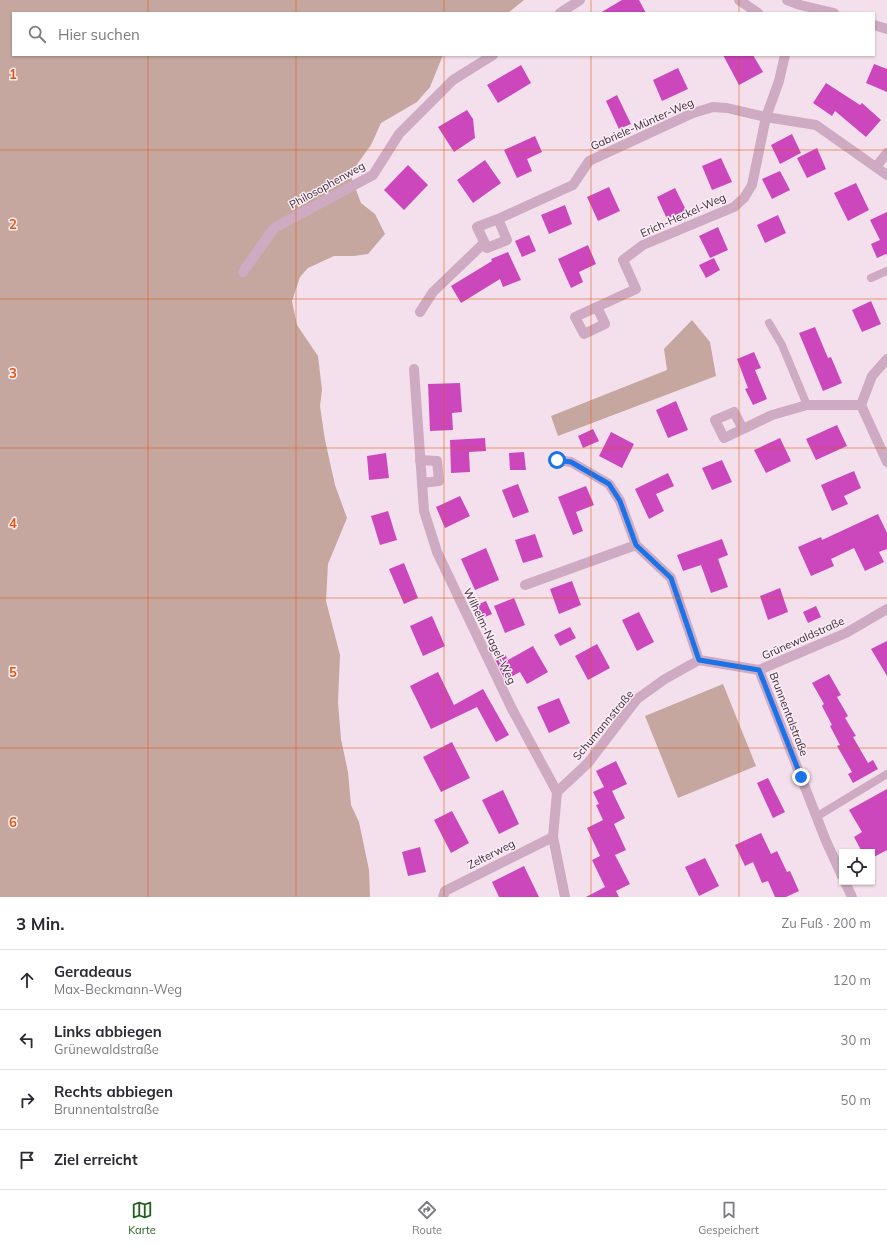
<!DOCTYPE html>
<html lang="de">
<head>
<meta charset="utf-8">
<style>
  :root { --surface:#fff; --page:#f2f2f3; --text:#2b2b33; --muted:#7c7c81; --line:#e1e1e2; --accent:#21601d }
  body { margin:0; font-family:Mulish,sans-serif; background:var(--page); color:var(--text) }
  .controls { position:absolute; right:12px; bottom:12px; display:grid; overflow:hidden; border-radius:0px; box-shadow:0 1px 3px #0004 }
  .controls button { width:36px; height:36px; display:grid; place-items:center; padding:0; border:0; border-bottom:1px solid var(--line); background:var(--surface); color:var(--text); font:20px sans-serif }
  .stop { position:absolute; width:12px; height:12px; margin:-9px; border:3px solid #1a73e8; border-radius:50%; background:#fff }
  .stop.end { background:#1a73e8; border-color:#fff; box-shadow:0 1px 4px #0008 }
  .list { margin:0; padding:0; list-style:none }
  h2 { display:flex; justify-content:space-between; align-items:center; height:52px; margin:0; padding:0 16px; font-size:17px }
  h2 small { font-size:13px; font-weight:400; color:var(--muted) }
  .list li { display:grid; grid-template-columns:26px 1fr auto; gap:12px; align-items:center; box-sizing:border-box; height:60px; padding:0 16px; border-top:1px solid var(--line) }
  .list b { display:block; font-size:15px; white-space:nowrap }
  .list p { margin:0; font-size:13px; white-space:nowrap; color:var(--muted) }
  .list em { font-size:13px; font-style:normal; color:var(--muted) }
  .icon { flex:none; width:22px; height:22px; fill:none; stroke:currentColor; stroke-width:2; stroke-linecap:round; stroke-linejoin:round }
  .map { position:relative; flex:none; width:887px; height:897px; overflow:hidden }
  .search { position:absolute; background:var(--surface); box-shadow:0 1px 3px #0004; left:12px; right:12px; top:12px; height:44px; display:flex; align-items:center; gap:10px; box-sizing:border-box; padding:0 14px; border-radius:0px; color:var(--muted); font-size:15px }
  .sheet { height:292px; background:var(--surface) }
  nav { display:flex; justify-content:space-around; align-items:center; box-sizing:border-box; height:56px; border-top:1px solid var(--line); background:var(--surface); font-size:11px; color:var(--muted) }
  nav a { display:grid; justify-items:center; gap:2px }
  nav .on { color:var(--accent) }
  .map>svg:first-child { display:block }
</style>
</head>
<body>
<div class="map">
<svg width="887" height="897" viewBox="0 0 887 897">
  <rect width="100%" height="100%" fill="#f4e0ec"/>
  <g fill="#c5a79f">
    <polygon points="0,0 524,0 508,13 13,13 13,55 443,55 430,87 417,102 381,123 371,145 350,174 361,203 375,214 385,234 368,254 354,256 334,256 308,268 300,277 292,301 297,325 318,356 322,390 320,406 325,440 335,485 347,518 328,564 326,601 340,655 338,702 341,739 348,772 351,805 359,822 369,870 370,897 0,897"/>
    <polygon points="692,320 710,342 716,376 558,436 551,416 667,370 664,349"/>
    <polygon points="723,684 756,766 678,798 645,716"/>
  </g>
  <g fill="#cc47bc">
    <polygon points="622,0 639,0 646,13 600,13"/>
    <polygon points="723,55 753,55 763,72 739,85"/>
    <polygon points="874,64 887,69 887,92 866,83"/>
    <polygon points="521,65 531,83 498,103 487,85"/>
    <polygon points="678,68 688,89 662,101 653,80"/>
    <polygon points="826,83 860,105 862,103 881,120 866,137 835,111 832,116 813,103"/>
    <polygon points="617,95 631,124 619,129 606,101"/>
    <polygon points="467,110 473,119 475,138 454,152 438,127"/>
    <polygon points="792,134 801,153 780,164 771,145"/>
    <polygon points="535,136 542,152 527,159 532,171 517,178 504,150"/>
    <polygon points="817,148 826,169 807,178 797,158"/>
    <polygon points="721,158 732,182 712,190 702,166"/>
    <polygon points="485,160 501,183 473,203 457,180"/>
    <polygon points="408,165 428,185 404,210 384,190"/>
    <polygon points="780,171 790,190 772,199 762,179"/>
    <polygon points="856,183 869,210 848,221 834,193"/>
    <polygon points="609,187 620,211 598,221 587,197"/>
    <polygon points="675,188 686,210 667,219 657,197"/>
    <polygon points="565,205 572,224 549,234 541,215"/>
    <polygon points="887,212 887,255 886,254 877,258 871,244 880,240 870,220"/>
    <polygon points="778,215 786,233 765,243 757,225"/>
    <polygon points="718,227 728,250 710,258 699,236"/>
    <polygon points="529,235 536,251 522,257 515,241"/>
    <polygon points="588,245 596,264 579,272 583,282 571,288 558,259"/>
    <polygon points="508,252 521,280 503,287 500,279 461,303 451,286 492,261 491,259"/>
    <polygon points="714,258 720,270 706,278 699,265"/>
    <polygon points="871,301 881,324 862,332 852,310"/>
    <polygon points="815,327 828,358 831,357 842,383 823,391 799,333"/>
    <polygon points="754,352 761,368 755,370 767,399 753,405 745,389 748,388 737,359"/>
    <polygon points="460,383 462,412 452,413 453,430 430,431 428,384"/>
    <polygon points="676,401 688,430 668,438 656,410"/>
    <polygon points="837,425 847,446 816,460 806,439"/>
    <polygon points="593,429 599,441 583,448 578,436"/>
    <polygon points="611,432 634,444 622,468 599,456"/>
    <polygon points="485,438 486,451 469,452 470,472 451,473 450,440"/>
    <polygon points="780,438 791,461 766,473 754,450"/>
    <polygon points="524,452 526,470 510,470 509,453"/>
    <polygon points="386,453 389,478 369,480 367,456"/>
    <polygon points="722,460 732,482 712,490 702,468"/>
    <polygon points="854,471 861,488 844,496 848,504 832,511 821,485"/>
    <polygon points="668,473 674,486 656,494 664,511 649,519 635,489"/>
    <polygon points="518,484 529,512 513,518 502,490"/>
    <polygon points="586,486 594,505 576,512 583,531 573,535 558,497"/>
    <polygon points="460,496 470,516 445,528 436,507"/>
    <polygon points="388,511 397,540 380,545 371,516"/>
    <polygon points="878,514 887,533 887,549 879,552 884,562 865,571 854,548 831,559 834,566 811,576 798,547 821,537 822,540"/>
    <polygon points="535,534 543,557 523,563 515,540"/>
    <polygon points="722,539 728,555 718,559 728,587 711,593 701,565 683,571 677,555"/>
    <polygon points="486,548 499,580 475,590 461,559"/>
    <polygon points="404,563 418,598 404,604 389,569"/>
    <polygon points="572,581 581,605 559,614 550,589"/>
    <polygon points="780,588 788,612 768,620 760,596"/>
    <polygon points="514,598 525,625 505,633 494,606"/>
    <polygon points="486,601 492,614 478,620 472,607"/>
    <polygon points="816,606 821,617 808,623 803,612"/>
    <polygon points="639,612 654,642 637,651 622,620"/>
    <polygon points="432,616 445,646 423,656 410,626"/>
    <polygon points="570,627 576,638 560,646 554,635"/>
    <polygon points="887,641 887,676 871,649"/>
    <polygon points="597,644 610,668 588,680 575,656"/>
    <polygon points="533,646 548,672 527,684 520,672 505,680 495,659 505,654 508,660"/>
    <polygon points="438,672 454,705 483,689 509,735 496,742 477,707 431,729 410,686"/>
    <polygon points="829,674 841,695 837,697 848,716 845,718 856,736 853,737 868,763 873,760 878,769 853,783 848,774 852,772 837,746 840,745 830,726 832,725 822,706 824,704 812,683"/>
    <polygon points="559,698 570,723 549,733 537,707"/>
    <polygon points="452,742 470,778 441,792 423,757"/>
    <polygon points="616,761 627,784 612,791 625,818 614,824 626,850 615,855 630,884 616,891 619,897 586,897 605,887 592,860 600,856 587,828 603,820 596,805 599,804 593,792 604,787 596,771"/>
    <polygon points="768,778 785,812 773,818 757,783"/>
    <polygon points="887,789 887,850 872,858 872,852 862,852 854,837 862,832 849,810"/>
    <polygon points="503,790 519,824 499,834 482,800"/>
    <polygon points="452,811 469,843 451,853 434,820"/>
    <polygon points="761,833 771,854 777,851 787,872 790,871 799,891 786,897 775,897 768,881 762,883 753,862 745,866 735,845"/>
    <polygon points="420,847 426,872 408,876 402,852"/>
    <polygon points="705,858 719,886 699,896 685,867"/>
    <polygon points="524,866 539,897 499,897 492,882"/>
  </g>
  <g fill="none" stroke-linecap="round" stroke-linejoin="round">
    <g stroke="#ceabc2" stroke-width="8">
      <polyline points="871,278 887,271"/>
      <polyline points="769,323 782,345 807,405"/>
      <polyline points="816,817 887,774"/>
    </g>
    <g stroke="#ceabc2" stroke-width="10">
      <polyline points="739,0 758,13"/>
      <polyline points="560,13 580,0"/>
      <polyline points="876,167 887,153"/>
      <polyline points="498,219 507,240 487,248 477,227 498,219 573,185 589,161 693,113 713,107 727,108 766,117 816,125 887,175"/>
      <polyline points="243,272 274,228 373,175 399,134 453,80 493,55"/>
      <polyline points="597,307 605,324 584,334 575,317 636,289 623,260 643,245 734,207 744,198 752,185 766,117 779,81 785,55"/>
      <polyline points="420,312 433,292 484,243"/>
      <polyline points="887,359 872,376 861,405 887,462"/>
      <polyline points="414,369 424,511 437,552 512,709 557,792"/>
      <polyline points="743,429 724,438 715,420 734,412 743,429 772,415 807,405 861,405"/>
      <polyline points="420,460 437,461 439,481 422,483"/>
      <polyline points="557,460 571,462 609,484 620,501 636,545 671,578 699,660"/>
      <polyline points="525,585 636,545"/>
      <polyline points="699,660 759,670 846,633 887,609"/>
      <polyline points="759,670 826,841 842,876"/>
      <polyline points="845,882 852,897"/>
      <polyline points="443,897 445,891 553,837"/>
      <polyline points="565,897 553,837 557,792 588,763 637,699 665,679 699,660"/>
    </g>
    <g stroke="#ceabc2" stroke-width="10">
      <polyline points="787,0 800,5 834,13"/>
      <polyline points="874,25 887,29"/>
    </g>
  </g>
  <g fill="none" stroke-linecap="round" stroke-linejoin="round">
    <polyline stroke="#1a73e8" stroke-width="5" points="557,460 571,462 609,484 620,501 636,545 671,578 699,660 759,670 801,777"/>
  </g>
  <path fill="none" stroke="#df570e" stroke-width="1" stroke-opacity="0.55" d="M148,0V13M296,0V13M444,0V13M591,0V13M739,0V13M148,55V897M296,55V897M444,55V897M591,55V897M739,55V897M0,150H887M0,299H887M0,448H887M0,598H887M0,748H887"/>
  <g text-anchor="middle" stroke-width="3" stroke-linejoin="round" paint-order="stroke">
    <g font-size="11" fill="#3b2a38" stroke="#fbedf5">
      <text transform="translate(642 124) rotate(-24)" y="4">Gabriele-Münter-Weg</text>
      <text transform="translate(327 185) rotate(-29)" y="4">Philosophenweg</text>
      <text transform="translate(683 215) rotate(-24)" y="4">Erich-Heckel-Weg</text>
      <text transform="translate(490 636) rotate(64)" y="4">Wilhelm-Nagel-Weg</text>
      <text transform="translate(803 638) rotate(-24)" y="4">Grünewaldstraße</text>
      <text transform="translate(789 714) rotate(69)" y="4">Brunnentalstraße</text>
      <text transform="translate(603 725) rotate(-50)" y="4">Schumannstraße</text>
      <text transform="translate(491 854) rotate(-27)" y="4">Zelterweg</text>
    </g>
  </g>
  <g font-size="13" text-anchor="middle" font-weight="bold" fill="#df570e" stroke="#fbedf5" stroke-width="3" stroke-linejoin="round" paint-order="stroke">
    <text x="13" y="79">1</text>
    <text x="13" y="229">2</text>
    <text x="13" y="378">3</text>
    <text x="13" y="528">4</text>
    <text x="13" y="677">5</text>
    <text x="13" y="827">6</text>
  </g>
</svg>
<div class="controls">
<button><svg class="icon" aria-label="locate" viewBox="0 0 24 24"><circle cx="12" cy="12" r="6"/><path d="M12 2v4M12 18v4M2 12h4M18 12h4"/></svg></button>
</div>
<div class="stop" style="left:557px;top:460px"></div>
<div class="stop end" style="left:801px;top:777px"></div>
<div class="search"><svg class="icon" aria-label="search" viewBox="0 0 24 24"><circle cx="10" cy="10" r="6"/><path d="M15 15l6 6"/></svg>Hier suchen</div>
</div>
<section class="sheet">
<h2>3 Min.<small>Zu Fuß · 200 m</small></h2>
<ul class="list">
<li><svg class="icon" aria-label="ahead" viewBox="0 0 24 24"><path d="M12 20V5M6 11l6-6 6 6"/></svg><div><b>Geradeaus</b><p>Max-Beckmann-Weg</p></div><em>120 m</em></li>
<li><svg class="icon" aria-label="left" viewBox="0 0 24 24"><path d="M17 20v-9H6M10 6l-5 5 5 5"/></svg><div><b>Links abbiegen</b><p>Grünewaldstraße</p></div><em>30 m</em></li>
<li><svg class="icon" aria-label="right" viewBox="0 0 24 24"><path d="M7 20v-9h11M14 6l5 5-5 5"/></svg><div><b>Rechts abbiegen</b><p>Brunnentalstraße</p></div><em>50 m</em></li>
<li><svg class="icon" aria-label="arrive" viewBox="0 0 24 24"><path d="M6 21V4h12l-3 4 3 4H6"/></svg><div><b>Ziel erreicht</b></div></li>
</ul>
</section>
<nav>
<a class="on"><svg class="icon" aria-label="map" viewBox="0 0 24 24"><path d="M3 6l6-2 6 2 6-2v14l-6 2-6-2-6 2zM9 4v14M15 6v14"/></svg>Karte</a>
<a><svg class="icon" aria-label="directions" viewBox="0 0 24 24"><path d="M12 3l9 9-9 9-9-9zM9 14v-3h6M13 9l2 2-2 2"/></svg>Route</a>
<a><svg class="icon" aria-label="saved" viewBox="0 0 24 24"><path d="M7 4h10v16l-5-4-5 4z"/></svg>Gespeichert</a>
</nav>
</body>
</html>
